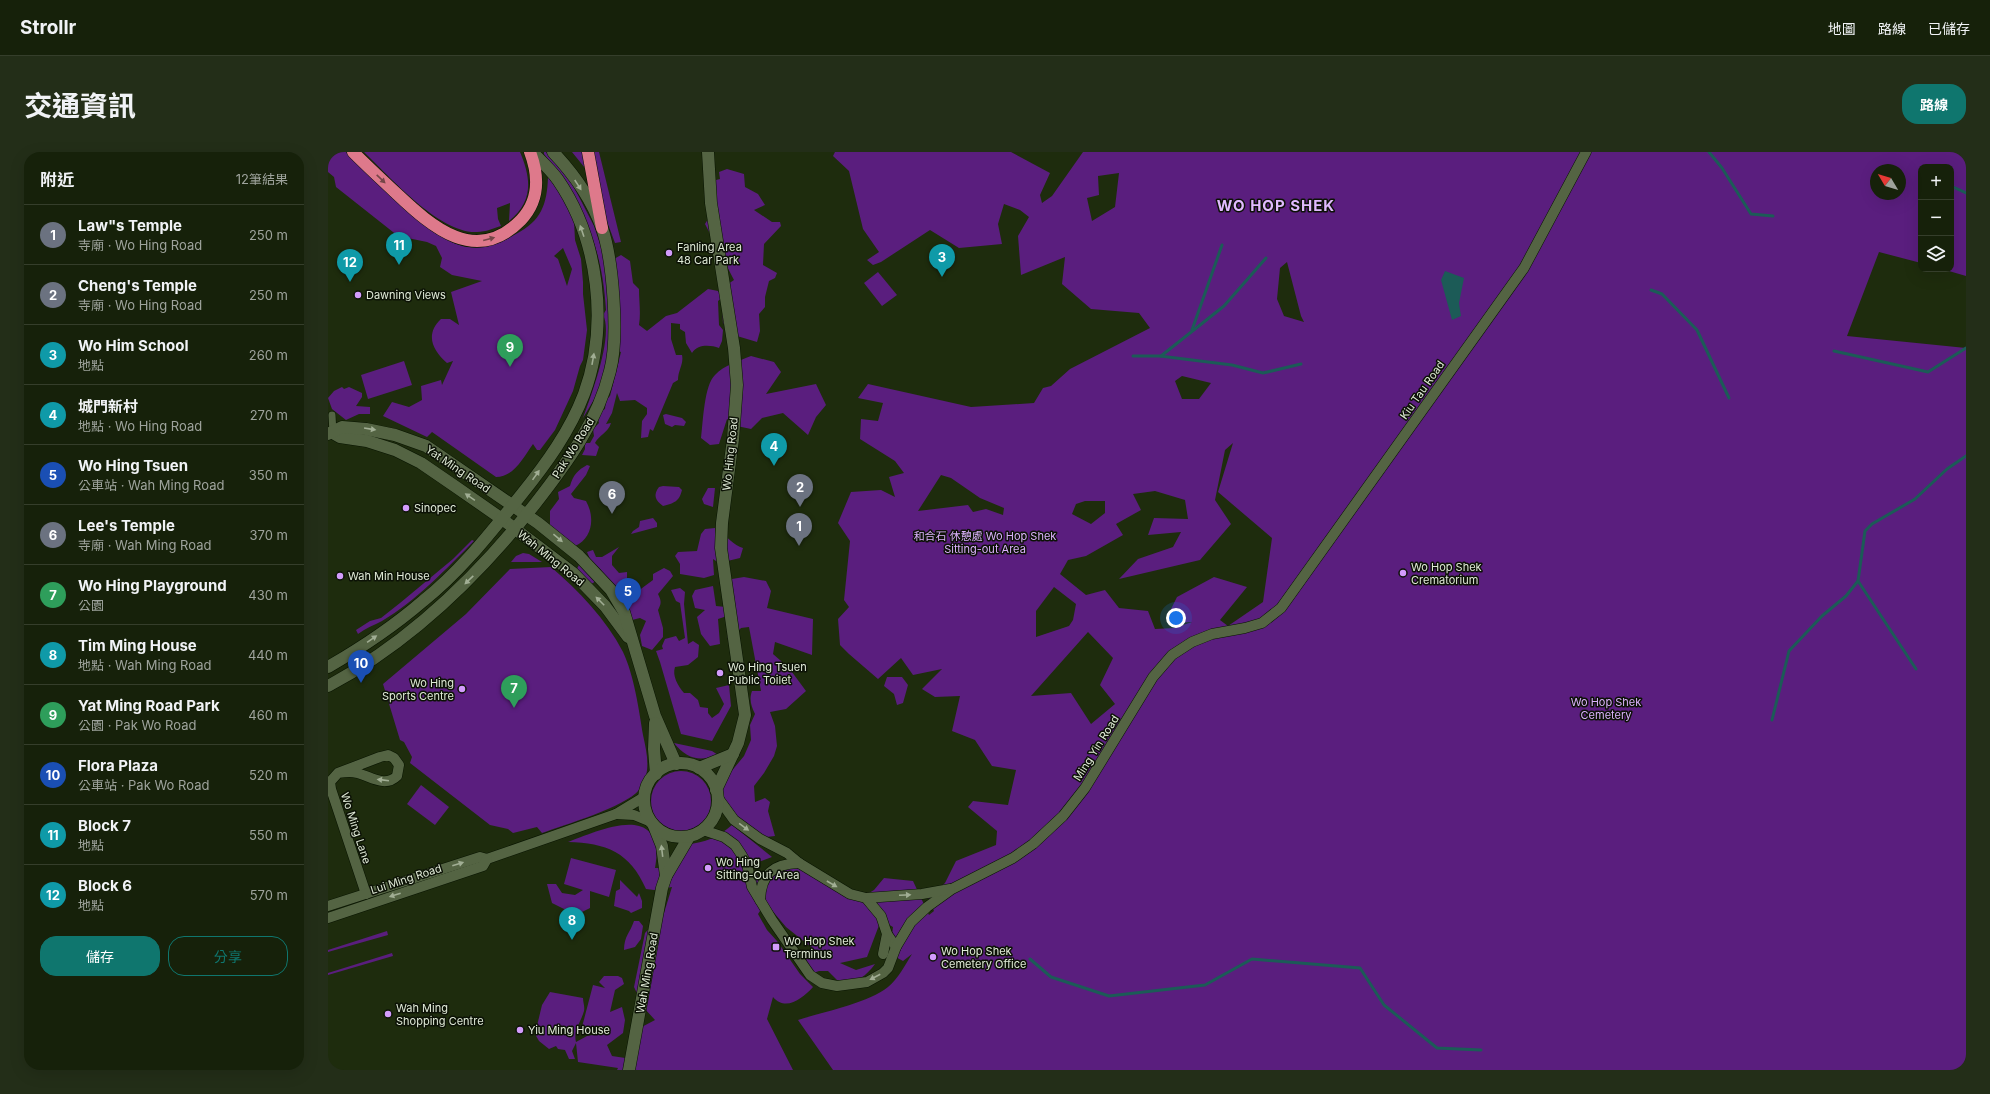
<!DOCTYPE html>
<html lang="zh-TW">
<head>
<meta charset="utf-8">
<style>
  :root { --surface:#16210a; --page:#232e18; --text:#f1f3f6; --muted:#9ea39c; --line:#353e2b; --accent:#0f766e }
  body { margin:0; font-family:Inter,"Noto Sans TC",sans-serif; background:var(--page); color:var(--text) }
  .controls { position:absolute; right:12px; top:12px; display:grid; overflow:hidden; border-radius:8px; box-shadow:0 4px 16px #0002 }
  .controls button { width:36px; height:36px; display:grid; place-items:center; padding:0; border:0; border-bottom:1px solid var(--line); background:var(--surface); color:var(--text); font:20px sans-serif }
  .compass { position:absolute; left:1542px; top:12px; width:36px; height:36px; border-radius:50%; background:var(--surface); box-shadow:0 4px 16px #0002; rotate:308deg }
  .you { position:absolute; left:848px; top:466px; width:14px; height:14px; margin:-10px; border:3px solid #fff; border-radius:50%; background:#1a73e8; box-shadow:0 0 0 6px #1a73e833 }
  .badge { display:grid; place-items:center; width:26px; height:26px; border-radius:50%; background:var(--accent); color:#fff; font-size:13px; font-weight:700 }
  .pin { position:absolute; translate:-50% -33px; filter:drop-shadow(0 1px 2px #0008) }
  .pin::after { content:''; position:absolute; top:21px; width:14px; height:12px; background:inherit; clip-path:polygon(0 0,100% 0,50% 100%) }
  .list { margin:0; padding:0; list-style:none }
  h2 { display:flex; justify-content:space-between; align-items:center; height:52px; margin:0; padding:0 16px; font-size:17px }
  h2 small { font-size:13px; font-weight:400; color:var(--muted) }
  .list li { display:grid; grid-template-columns:26px 1fr auto; gap:12px; align-items:center; box-sizing:border-box; height:60px; padding:0 16px; border-top:1px solid var(--line) }
  .list b { display:block; font-size:15px; white-space:nowrap }
  .list p { margin:0; font-size:13px; white-space:nowrap; color:var(--muted) }
  .list em { font-size:13px; font-style:normal; color:var(--muted) }
  .actions { display:flex; gap:8px; padding:12px 16px }
  .actions a { flex:1; padding:9px 0; border:1px solid var(--accent); border-radius:16px; text-align:center; font-size:14px; color:var(--accent) }
  .actions .main { background:var(--accent); color:#fff }
  .icon { flex:none; width:22px; height:22px; fill:none; stroke:currentColor; stroke-width:2; stroke-linecap:round; stroke-linejoin:round }
  .map { position:relative; flex:none; width:1638px; height:918px; overflow:hidden; border-radius:16px }
  header { display:flex; align-items:center; gap:24px; box-sizing:border-box; height:56px; padding:0 20px; background:var(--surface); border-bottom:1px solid var(--line) }
  header strong { font-size:19px }
  nav { display:flex; gap:22px; margin-inline-start:auto; font-size:14px }
  .intro { display:flex; align-items:center; justify-content:space-between; box-sizing:border-box; height:96px; padding:0 24px }
  h1 { margin:0; font-size:28px }
  .button { padding:10px 18px; border-radius:16px; background:var(--accent); color:#fff; font-size:14px; font-weight:700 }
  main { display:flex; gap:24px; padding:0 24px }
  aside { flex:1; background:var(--surface); border-radius:16px; box-shadow:0 4px 16px #0002 }
  .map>svg:first-child { display:block }
</style>
</head>
<body>
<header>
<strong>Strollr</strong>
<nav><a>地圖</a><a>路線</a><a>已儲存</a></nav>
</header>
<div class="intro"><h1>交通資訊</h1><a class="button">路線</a></div>
<main>
<aside>
<h2>附近<small>12筆結果</small></h2>
<ul class="list">
<li><span class="badge" style="background:#6b7280">1</span><div><b>Law&quot;s Temple</b><p>寺廟 · Wo Hing Road</p></div><em>250 m</em></li>
<li><span class="badge" style="background:#6b7280">2</span><div><b>Cheng's Temple</b><p>寺廟 · Wo Hing Road</p></div><em>250 m</em></li>
<li><span class="badge" style="background:#0f9aa8">3</span><div><b>Wo Him School</b><p>地點</p></div><em>260 m</em></li>
<li><span class="badge" style="background:#0f9aa8">4</span><div><b>城門新村</b><p>地點 · Wo Hing Road</p></div><em>270 m</em></li>
<li><span class="badge" style="background:#1a4fb4">5</span><div><b>Wo Hing Tsuen</b><p>公車站 · Wah Ming Road</p></div><em>350 m</em></li>
<li><span class="badge" style="background:#6b7280">6</span><div><b>Lee's Temple</b><p>寺廟 · Wah Ming Road</p></div><em>370 m</em></li>
<li><span class="badge" style="background:#2e9e5b">7</span><div><b>Wo Hing Playground</b><p>公園</p></div><em>430 m</em></li>
<li><span class="badge" style="background:#0f9aa8">8</span><div><b>Tim Ming House</b><p>地點 · Wah Ming Road</p></div><em>440 m</em></li>
<li><span class="badge" style="background:#2e9e5b">9</span><div><b>Yat Ming Road Park</b><p>公園 · Pak Wo Road</p></div><em>460 m</em></li>
<li><span class="badge" style="background:#1a4fb4">10</span><div><b>Flora Plaza</b><p>公車站 · Pak Wo Road</p></div><em>520 m</em></li>
<li><span class="badge" style="background:#0f9aa8">11</span><div><b>Block 7</b><p>地點</p></div><em>550 m</em></li>
<li><span class="badge" style="background:#0f9aa8">12</span><div><b>Block 6</b><p>地點</p></div><em>570 m</em></li>
</ul>
<div class="actions"><a class="main">儲存</a><a>分享</a></div>
</aside>
<div class="map">
<svg width="1638" height="918" viewBox="0 0 1638 918">
  <rect width="100%" height="100%" fill="#1e2c0d"/>
  <g fill="#5a1e7e" fill-rule="evenodd">
    <path d="M0,0H18C48,28 99,88 139,95C157,98 173,91 188,82C213,69 219,53 220,25L232,41L246,69L247,88L253,107L255,130V142L259,178L255,208L252,214L245,239L227,278L212,298H209L205,292C195,306 186,325 168,325L104,280L99,285L55,264L64,250L81,255L94,248L93,234L113,228L114,233L125,209L119,211C104,198 97,182 113,167H122L131,173L123,140L154,129L124,123L112,115L114,106L108,94L99,90L70,84L8,35L6,25L0,20ZM235,96L244,117L239,134L230,107L226,104Z"/>
    <path d="M36,0H192C203,26 206,49 181,69L182,51L169,56L170,67L173,74C166,76 158,80 149,80C112,82 62,25 36,0Z"/>
    <path d="M216,0H218L240,25L250,43L266,74L275,101L286,107L293,103L302,109L305,131L311,137C311,149 313,161 311,173L319,179L338,164L349,161L380,137L390,139L395,145L390,149L391,173L395,178L394,189L391,196C382,193 370,192 364,201L358,191L357,180L352,177V172L343,171V187L348,203H354C356,212 350,218 350,228L345,231L325,279L322,277L320,285L313,286L314,269L319,262V256L307,248L292,249L289,241L284,261L278,272L283,271C280,281 271,283 267,291L271,295L268,304L254,303L257,297V291H262L266,284L265,277L271,271L270,267L273,259L277,257L278,248L282,244L293,200L283,197L271,239L255,266C263,244 286,183 275,163L278,158C274,93 255,53 216,2Z"/>
    <polygon points="244,0 271,0 293,90 287,91 261,21"/>
    <path d="M507,0H683L722,21L712,43L714,51L724,44L755,0H1638V124L1614,117H1623V15H1593V111L1551,100L1519,184L1638,196V918H505L470,868C495,860 540,851 560,835C570,827 577,813 584,802L575,809L564,803L563,791L565,775L553,768L539,805L512,811L528,818L547,812C534,829 529,829 509,828L500,819H491L480,823L470,815L478,804L493,803L458,775L442,756L432,759L430,762L439,778L449,789L472,822L485,835C475,846 458,860 445,845L439,867L465,918H289L290,916L250,910L248,891L244,899L247,907H241L237,898L230,897L228,894L221,897L211,889L207,882L214,853L222,840L255,846C255,850 257,855 256,859C253,870 245,879 248,890L259,884L276,881L254,875L265,833L277,836L271,830L276,824H290L294,826L296,832L287,838L282,860L294,855L297,868L295,881L279,893L284,904L304,907L308,878L327,868L316,856L306,835L317,781L336,761L344,735L326,738L318,737C302,700 278,691 240,690C263,682 324,652 328,697C329,703 328,710 327,716H340L359,692C377,691 390,685 404,673L444,705L422,713L434,731L450,715L471,716L528,749L546,738L556,726L585,729L601,763L606,759L600,745L617,731L628,709L668,693L669,679L640,655L645,649L680,653L688,618L664,614L647,588L624,579L632,544L607,545L594,537L614,517L585,523L573,506L550,527L521,502L512,493L510,467L521,455L516,448L522,389L510,371L523,340L553,338L567,345L561,325L576,321L567,309L532,287L533,267L550,269L555,251L530,246L540,232L643,255L706,251L715,236L723,234L742,217L822,176L811,161L763,157L734,132L737,105L693,123L690,84L701,65L692,58L676,52L670,72L674,92L631,96L602,78L553,110L545,113L539,108L551,100L535,77L521,19L505,4ZM1548,18H1572V42H1548ZM791,21L787,55L764,69L759,46L771,43L770,24ZM959,110L973,164L976,170L956,164L949,147L952,116ZM854,224L883,231L871,247H854L847,229ZM905,291L890,340L944,386L935,450L900,474L892,468L919,435L886,425L849,445L842,459L848,471L864,470L846,476L827,477L820,459L791,456L777,438L758,443L732,422L740,408L758,404L795,383L788,372L813,358L805,342L827,339L857,348L860,367L826,366L820,383L853,380L845,395L810,407L791,427L872,408L903,372L887,348L897,298ZM613,323L623,326L652,346L676,356L675,363L658,357L645,360L640,353L590,359ZM757,349H777V361L763,372L744,362L748,352ZM726,435L748,452L745,468L741,474L708,485V459ZM760,480L785,506L772,533L787,552L763,572L743,541L703,544Z"/>
    <polygon points="399,17 416,22 417,35 430,42 437,53 426,58 444,70 452,70 453,74 436,92 435,113 449,121 447,126 441,129 437,145 437,155 431,162 432,179 429,190 409,184 395,171 394,157 400,132 406,128 377,72 386,57 376,31 392,27 391,20"/>
    <polygon points="550,120 569,143 554,154 536,131"/>
    <path d="M423,204L446,210L453,220L438,242L488,232L498,253L488,265L480,283L455,261L434,266L423,277L409,274L399,267L391,292L382,293L373,286C375,271 376,233 387,223C396,213 411,209 423,204Z"/>
    <polygon points="76,209 84,233 40,247 33,223"/>
    <polygon points="14,235 16,237 21,235 34,241 34,245 28,254 42,255 42,262 31,262 18,268 4,257 0,246 6,239"/>
    <polygon points="338,262 354,266 358,270 356,274 347,273 344,275 337,272 335,263"/>
    <path d="M259,313L262,314L258,323L243,342L246,346L258,349C267,365 265,386 247,394L222,374V359L231,347L230,340L242,334C245,323 250,318 259,313Z"/>
    <path d="M335,334L351,335L354,338C351,350 346,351 335,354C327,348 325,343 331,335Z"/>
    <polygon points="380,336 387,336 385,355 376,352 374,347"/>
    <polygon points="325,366 329,371 329,375 303,382 305,379 311,375 312,369"/>
    <path d="M387,376V382L390,379C398,383 406,394 415,396L412,406L391,411L385,407L386,423L376,426L352,422V412L347,404L350,400L369,399L373,382L377,377Z"/>
    <path d="M144,388L146,389C118,417 88,449 54,469C46,473 38,476 30,482L28,478L42,469L53,466L72,451L125,407Z"/>
    <path d="M291,395L284,404V413L291,421L299,420V429L306,442L325,428V422L336,416L342,419L345,424L330,442C334,450 333,452 330,458L335,476V485L324,498L314,494L312,483L318,469L312,466L304,468L299,452L292,445L272,417L269,414L275,423L265,431L253,436L241,426L250,415L255,403L262,407L259,400L265,398L268,405H274Z"/>
    <polygon points="195,401 201,402 214,410 183,410 188,404"/>
    <path d="M223,415C251,439 278,467 295,500C306,523 311,558 315,583C319,602 324,621 311,638C297,655 236,673 214,681L209,675L185,681L180,677L162,673L82,611L84,605L76,590L72,588L55,532L138,462L182,417Z"/>
    <path d="M416,425L438,429L443,439L439,456L485,467L484,503L447,490L445,502L461,516L478,539L458,557L442,560L447,574L449,594L446,604L436,621L426,634L427,650L437,646L442,650L440,659L447,684L438,685L432,691L389,642L402,621L416,604L423,588L422,573L427,562C423,554 421,547 424,539H433L421,475L413,476L401,489L399,484L402,477L399,464L390,467L392,492L382,494L373,482L369,465L377,458L367,456L364,444L367,438L385,434L388,454L398,455L396,437L404,427Z"/>
    <path d="M352,436L357,440L356,452L360,492L365,489L371,493L370,505L360,513L347,515C344,524 350,534 356,541H362L370,548L372,555L380,556V561L384,566L391,561L396,552L388,536L401,533L403,554L384,589L353,582L332,510L328,499L335,497L334,494L337,487L348,484L351,489L357,486L352,451L348,449L343,438Z"/>
    <polygon points="559,525 574,525 580,533 575,551 569,553 566,542 556,534"/>
    <path d="M346,591L384,599L390,603C371,610 359,607 346,591Z"/>
    <circle cx="353" cy="649" r="30"/>
    <polygon points="93,633 121,655 107,673 79,652"/>
    <polygon points="243,706 288,718 281,745 262,739 262,756 248,763 224,751 219,732 228,732 234,741 247,743 255,738 236,732"/>
    <polygon points="292,728 309,745 311,741 314,749 314,756 303,761 301,759 286,754 288,739 292,737"/>
    <path d="M306,769H311L315,774L313,787L307,795L296,798C296,784 302,781 306,769Z"/>
    <polygon points="59,779 60,783 0,800 0,798"/>
    <polygon points="64,801 65,804 0,823 0,821"/>
  </g>
  <polygon fill="#1c5b57" points="1117,119 1136,126 1131,151 1133,164 1124,168 1113,128"/>
  <g fill="none" stroke-linecap="round" stroke-linejoin="round">
    <g stroke="#1c5b57" stroke-width="3">
      <polyline points="1381,0 1394,16 1423,62 1445,64"/>
      <polyline points="1623,34 1638,41"/>
      <polyline points="1323,138 1334,142 1369,178 1401,246"/>
      <polyline points="864,178 894,93"/>
      <polyline points="1506,199 1600,220 1638,196"/>
      <polyline points="805,204 832,204 904,213 935,221 973,212"/>
      <polyline points="833,204 896,154 938,106"/>
      <polyline points="1530,429 1588,517"/>
      <polyline points="1444,568 1461,499 1494,464 1518,444 1530,429 1537,379 1544,372 1587,347 1619,317 1638,304"/>
      <polyline points="702,807 723,825 781,844 877,833 924,807 1032,816 1056,853 1109,896 1153,898"/>
    </g>
    <defs>
      <polyline id="pedestrian" points="4,263 5,281"/>
      <g id="minor">
        <path d="M10,621C17,620 23,619 29,621C42,624 57,636 69,624L71,613L66,606L60,603L52,605L10,621L2,630L3,637L38,742"/>
        <polyline points="390,646 406,668 432,687 459,701 471,711 522,742 538,746 553,764 559,782 568,795"/>
        <polyline points="288,662 306,663 323,670"/>
        <polyline points="375,678 396,685 407,693 413,702 419,712 424,735 444,768 482,823 494,831 509,834 539,830 555,821 560,816 568,795 583,770 599,755 624,737 685,706 705,692 735,664 757,636 825,525 844,503 864,490 884,482 917,476 934,471 953,456 1196,116 1258,0"/>
        <polyline points="538,746 594,742 622,737"/>
        <path d="M432,748C433,722 445,712 471,711"/>
        <polyline points="0,754 152,705 159,707 288,662 316,645"/>
        <polyline points="0,766 155,714 159,707"/>
        <polyline points="555,802 559,782"/>
      </g>
      <g id="tertiary">
        <polyline points="5,281 12,285 39,289 67,298 93,311 128,335 174,367 245,421 277,454 300,485"/>
        <polyline points="0,282 14,275 38,277 67,283 98,294 210,371 251,404 283,438 296,460 327,564 348,612"/>
        <polyline points="327,571 326,597 328,622"/>
        <polyline points="326,674 334,694 338,724"/>
        <polyline points="301,918 334,736 338,724 361,685"/>
      </g>
      <g id="secondary">
        <polyline points="380,0 383,51 406,196 409,233 405,287 394,371 393,396 417,563 410,591 388,638"/>
        <path d="M0,515C33,496 66,474 95,449C133,419 163,380 193,343C218,312 242,279 256,242C281,174 271,88 230,28C223,18 213,9 204,0"/>
        <path d="M0,534C83,490 150,424 207,352C239,311 270,269 282,219C291,185 285,108 274,76C264,48 245,21 225,0"/>
        <circle cx="353" cy="648" r="37"/>
        <polyline points="371,616 405,602"/>
      </g>
      <g id="motorway">
        <path d="M25,0C39,14 54,28 69,42C104,75 148,114 193,68C212,48 211,24 202,0"/>
        <polyline points="260,0 274,76"/>
      </g>
    </defs>
    <use href="#pedestrian" stroke="#081400" stroke-width="8"/>
    <use href="#minor" stroke="#081400" stroke-width="11"/>
    <use href="#tertiary" stroke="#081400" stroke-width="13"/>
    <use href="#secondary" stroke="#081400" stroke-width="13"/>
    <use href="#motorway" stroke="#081400" stroke-width="13"/>
    <use href="#pedestrian" stroke="#546443" stroke-width="7"/>
    <use href="#minor" stroke="#546443" stroke-width="10"/>
    <use href="#tertiary" stroke="#546443" stroke-width="12"/>
    <use href="#secondary" stroke="#546443" stroke-width="12"/>
    <use href="#motorway" stroke="#de798b" stroke-width="12"/>
  </g>
  <defs><path id="oneway-solid" d="M-6-.8H1V-3.2L6.5 0L1 3.2V.8H-6Z"/></defs>
  <g fill="#754648">
    <use href="#oneway-solid" transform="translate(53 27) rotate(44)"/>
    <use href="#oneway-solid" transform="translate(161 87) rotate(-15)"/>
  </g>
  <g fill="#a1ae94">
    <use href="#oneway-solid" transform="translate(250 33) rotate(57)"/>
    <use href="#oneway-solid" transform="translate(254 79) rotate(-109)"/>
    <use href="#oneway-solid" transform="translate(265 207) rotate(-80)"/>
    <use href="#oneway-solid" transform="translate(42 277) rotate(9)"/>
    <use href="#oneway-solid" transform="translate(208 323) rotate(-55)"/>
    <use href="#oneway-solid" transform="translate(142 345) rotate(-145)"/>
    <use href="#oneway-solid" transform="translate(230 386) rotate(40)"/>
    <use href="#oneway-solid" transform="translate(141 428) rotate(136)"/>
    <use href="#oneway-solid" transform="translate(272 449) rotate(-135)"/>
    <use href="#oneway-solid" transform="translate(44 487) rotate(-35)"/>
    <use href="#oneway-solid" transform="translate(55 628) rotate(-173)"/>
    <use href="#oneway-solid" transform="translate(416 675) rotate(36)"/>
    <use href="#oneway-solid" transform="translate(334 699) rotate(-97)"/>
    <use href="#oneway-solid" transform="translate(130 712) rotate(-18)"/>
    <use href="#oneway-solid" transform="translate(504 732) rotate(30)"/>
    <use href="#oneway-solid" transform="translate(67 743) rotate(162)"/>
    <use href="#oneway-solid" transform="translate(577 743) rotate(-3)"/>
    <use href="#oneway-solid" transform="translate(547 825) rotate(152)"/>
  </g>
  <g fill="#d39cfc" stroke="#0c1206" stroke-width="1.5">
    <circle cx="341" cy="101" r="4"/>
    <circle cx="30" cy="143" r="4"/>
    <circle cx="78" cy="356" r="4"/>
    <circle cx="1075" cy="421" r="4"/>
    <circle cx="12" cy="424" r="4"/>
    <circle cx="392" cy="521" r="4"/>
    <circle cx="134" cy="537" r="4"/>
    <circle cx="380" cy="716" r="4"/>
    <rect x="444" y="791" width="8" height="8" rx="2"/>
    <circle cx="605" cy="805" r="4"/>
    <circle cx="60" cy="862" r="4"/>
    <circle cx="192" cy="878" r="4"/>
  </g>
  <g text-anchor="middle" stroke-width="3" stroke-linejoin="round" paint-order="stroke">
    <g font-size="11" fill="#e0ead7" stroke="#0c1206" text-anchor="start">
      <text x="349" y="99">Fanling Area<tspan x="349" dy="13">48 Car Park</tspan></text>
      <text x="38" y="147">Dawning Views</text>
      <text x="86" y="360">Sinopec</text>
      <text x="1083" y="419">Wo Hop Shek<tspan x="1083" dy="13">Crematorium</tspan></text>
      <text x="20" y="428">Wah Min House</text>
      <text x="400" y="519">Wo Hing Tsuen<tspan x="400" dy="13">Public Toilet</tspan></text>
      <text x="126" y="535" text-anchor="end">Wo Hing<tspan x="126" dy="13">Sports Centre</tspan></text>
      <text x="388" y="714">Wo Hing<tspan x="388" dy="13">Sitting-Out Area</tspan></text>
      <text x="456" y="793">Wo Hop Shek<tspan x="456" dy="13">Terminus</tspan></text>
      <text x="613" y="803">Wo Hop Shek<tspan x="613" dy="13">Cemetery Office</tspan></text>
      <text x="68" y="860">Wah Ming<tspan x="68" dy="13">Shopping Centre</tspan></text>
      <text x="200" y="882">Yiu Ming House</text>
    </g>
    <g font-size="11" fill="#e0ead7" stroke="#0c1206">
      <text transform="translate(1094 238) rotate(-55)" y="4">Kiu Tau Road</text>
      <text transform="translate(245 296) rotate(-58)" y="4">Pak Wo Road</text>
      <text transform="translate(402 302) rotate(-84)" y="4">Wo Hing Road</text>
      <text transform="translate(130 317) rotate(34)" y="4">Yat Ming Road</text>
      <text transform="translate(223 406) rotate(39)" y="4">Wah Ming Road</text>
      <text transform="translate(768 596) rotate(-58)" y="4">Ming Yin Road</text>
      <text transform="translate(28 676) rotate(72)" y="4">Wo Ming Lane</text>
      <text transform="translate(78 727) rotate(-18)" y="4">Lui Ming Road</text>
      <text transform="translate(319 821) rotate(-80)" y="4">Wah Ming Road</text>
    </g>
    <g font-size="11" fill="#dbb1fc" stroke="#0c1206">
      <text x="657" y="388">和合石 休憩處 Wo Hop Shek<tspan x="657" dy="13">Sitting-out Area</tspan></text>
      <text x="1278" y="554">Wo Hop Shek<tspan x="1278" dy="13">Cemetery</tspan></text>
    </g>
    <g font-size="15" font-weight="bold" letter-spacing="1" fill="#e0bafe" stroke="#0c1206">
      <text x="948" y="59">WO HOP SHEK</text>
    </g>
  </g>
</svg>
<div class="controls">
<button>+</button>
<button>−</button>
<button><svg class="icon" aria-label="layers" viewBox="0 0 24 24"><path d="M12 4l9 5-9 5-9-5zM3 14l9 5 9-5"/></svg></button>
</div>
<svg class="compass" viewBox="-18 -18 36 36"><path d="M0-13l5 13h-10z" fill="#e53935"/><path d="M0 13l5-13h-10z" fill="#9ea39c"/></svg>
<div class="you"></div>
<div class="pin badge" style="left:471px;top:394px;background:#6b7280">1</div>
<div class="pin badge" style="left:472px;top:355px;background:#6b7280">2</div>
<div class="pin badge" style="left:614px;top:125px;background:#0f9aa8">3</div>
<div class="pin badge" style="left:446px;top:314px;background:#0f9aa8">4</div>
<div class="pin badge" style="left:300px;top:459px;background:#1a4fb4">5</div>
<div class="pin badge" style="left:284px;top:362px;background:#6b7280">6</div>
<div class="pin badge" style="left:186px;top:556px;background:#2e9e5b">7</div>
<div class="pin badge" style="left:244px;top:788px;background:#0f9aa8">8</div>
<div class="pin badge" style="left:182px;top:215px;background:#2e9e5b">9</div>
<div class="pin badge" style="left:33px;top:531px;background:#1a4fb4">10</div>
<div class="pin badge" style="left:71px;top:113px;background:#0f9aa8">11</div>
<div class="pin badge" style="left:22px;top:130px;background:#0f9aa8">12</div>
</div>
</main>
</body>
</html>
